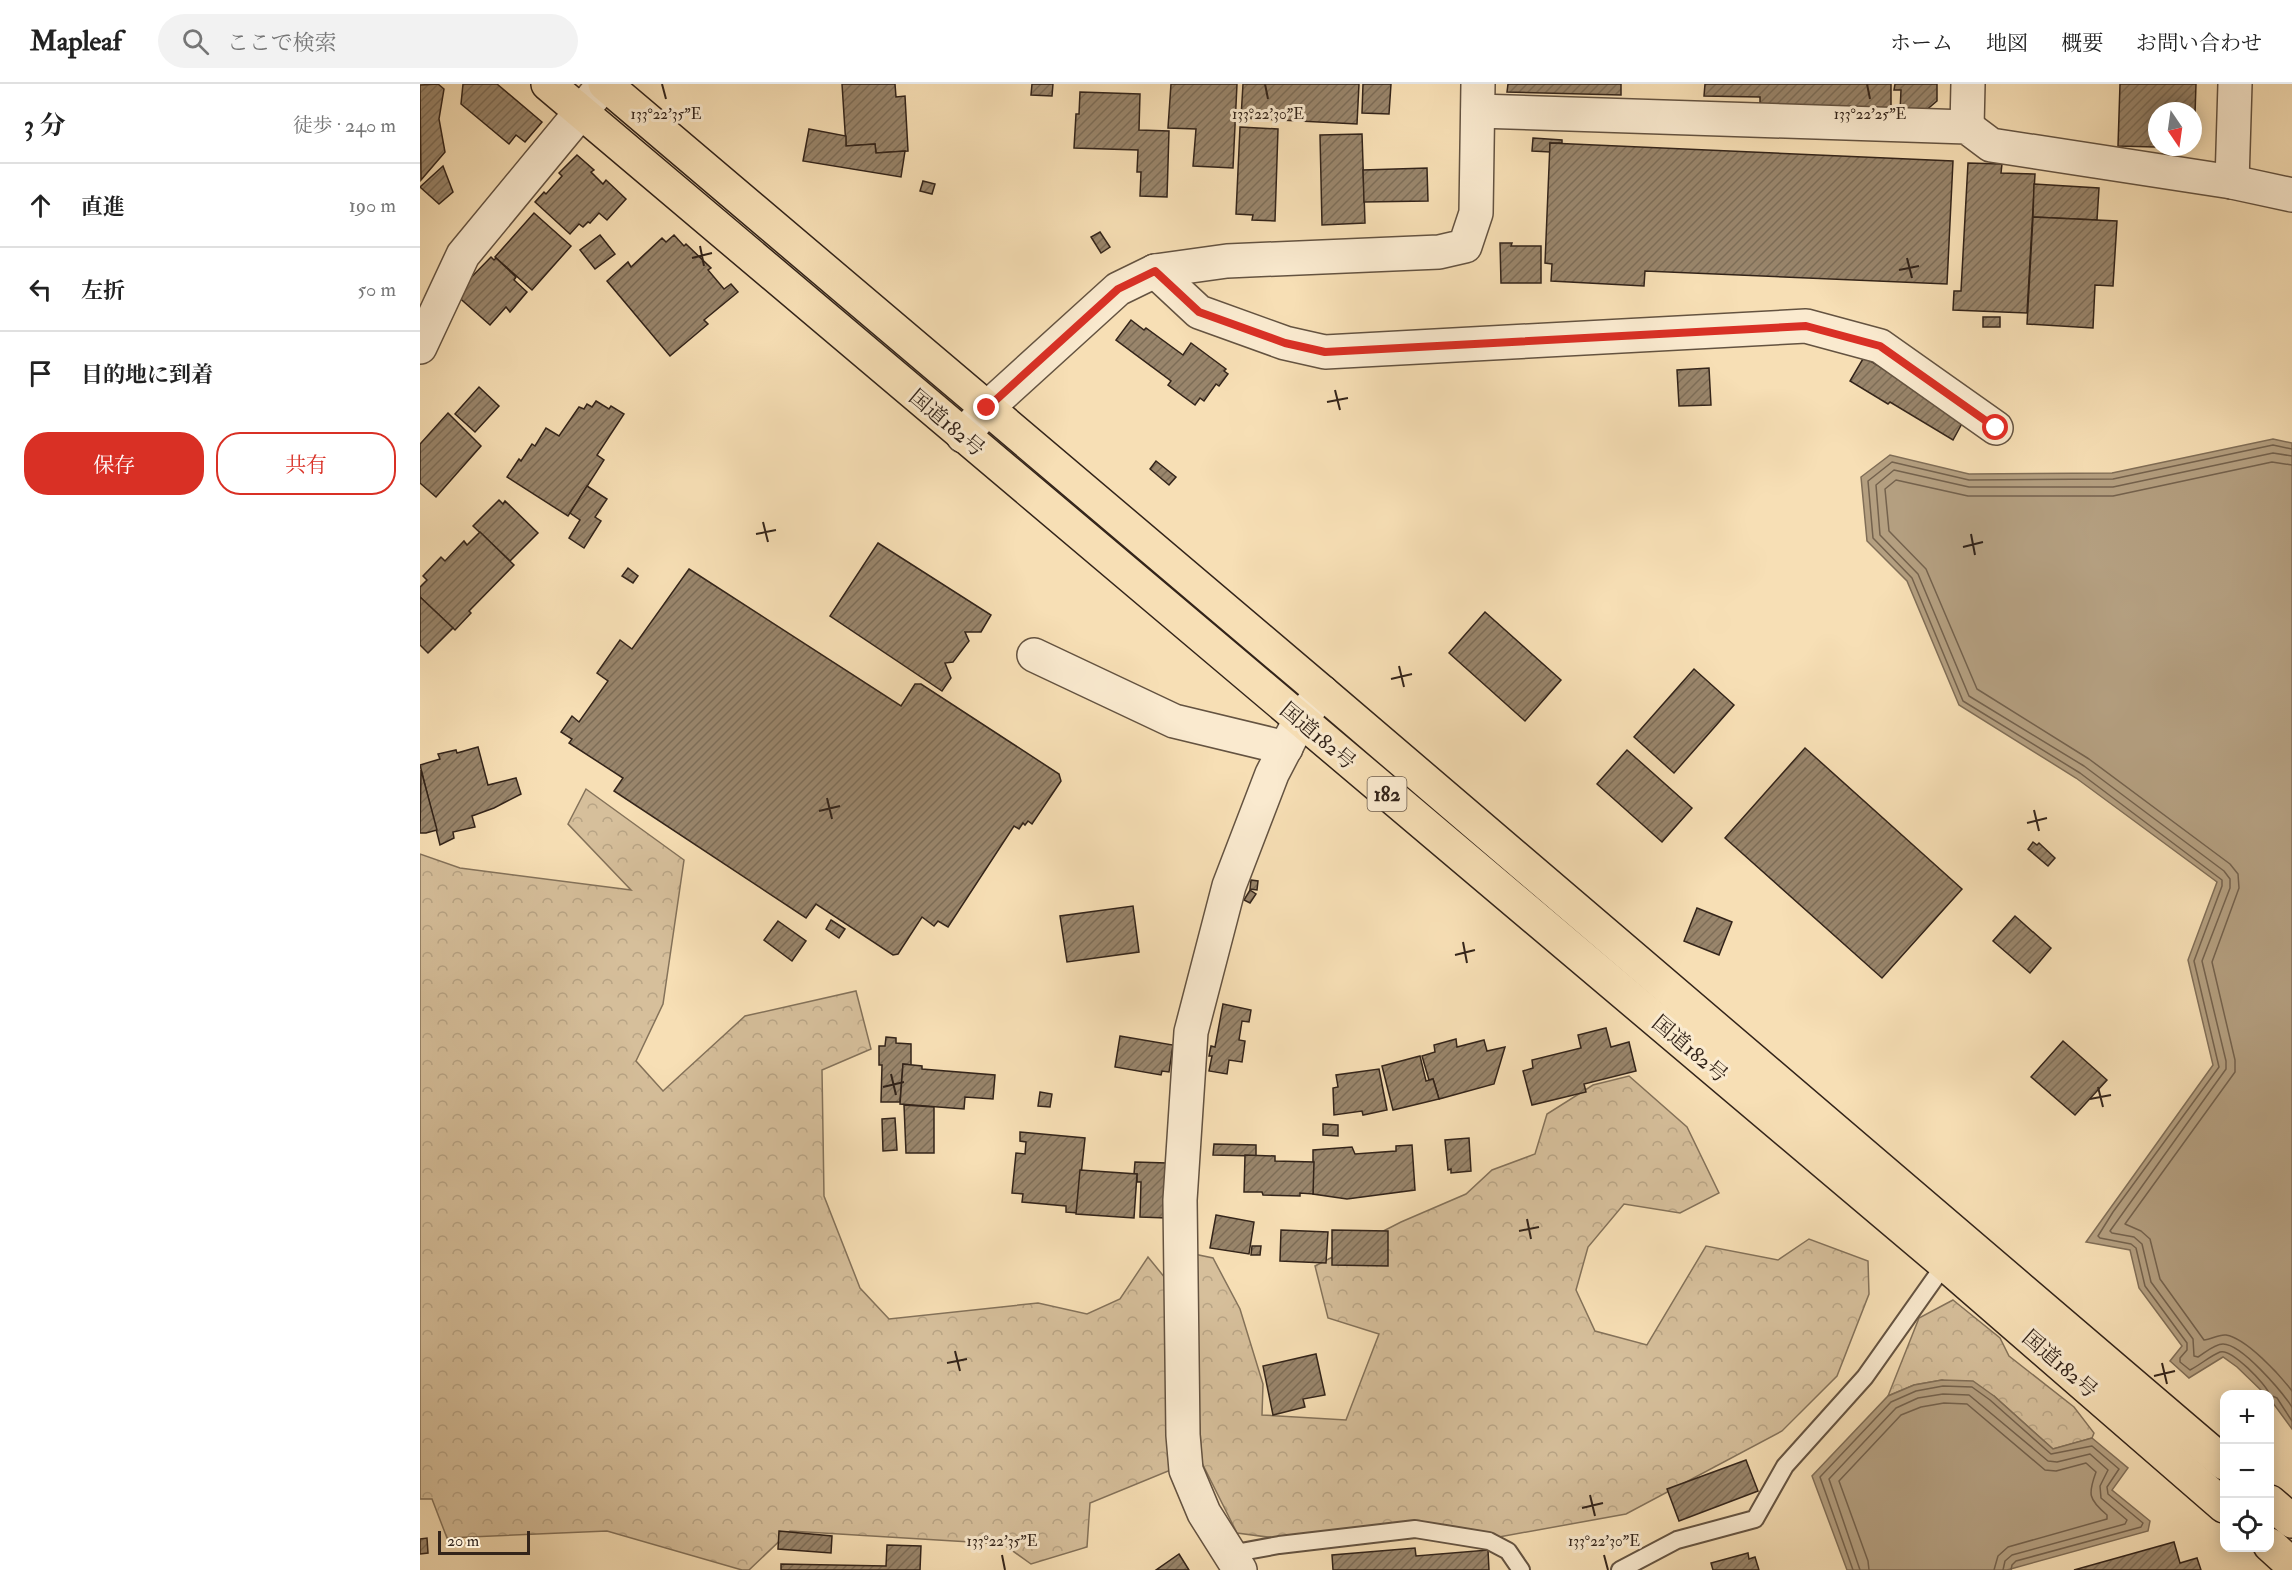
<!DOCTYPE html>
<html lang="ja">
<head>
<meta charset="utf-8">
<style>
  :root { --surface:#fff; --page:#f2f2f2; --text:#222; --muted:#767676; --line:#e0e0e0; --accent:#d93025 }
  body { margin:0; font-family:"IM FELL Double Pica","Noto Serif JP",serif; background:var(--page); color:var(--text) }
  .controls { position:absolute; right:18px; bottom:18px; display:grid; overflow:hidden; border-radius:12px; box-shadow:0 3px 15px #0003 }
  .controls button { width:54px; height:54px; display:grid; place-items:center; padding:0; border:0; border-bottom:2px solid var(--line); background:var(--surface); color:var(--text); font:30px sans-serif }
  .compass { position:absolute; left:1728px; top:18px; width:54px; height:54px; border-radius:50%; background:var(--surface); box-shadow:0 3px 15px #0003; rotate:167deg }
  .scale { position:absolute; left:18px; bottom:15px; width:92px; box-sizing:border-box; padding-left:6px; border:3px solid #33241a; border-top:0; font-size:16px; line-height:21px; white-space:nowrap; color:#33241a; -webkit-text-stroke:4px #faeacf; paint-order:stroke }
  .stop { position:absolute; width:18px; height:18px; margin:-14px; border:4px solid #d93025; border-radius:50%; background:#fff }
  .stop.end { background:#d93025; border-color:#fff; box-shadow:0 2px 6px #0008 }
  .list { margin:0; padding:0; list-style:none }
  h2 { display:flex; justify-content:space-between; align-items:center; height:78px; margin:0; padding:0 24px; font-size:26px }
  h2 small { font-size:20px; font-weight:400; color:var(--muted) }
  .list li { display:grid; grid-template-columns:39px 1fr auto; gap:18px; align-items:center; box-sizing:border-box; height:84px; padding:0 24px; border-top:2px solid var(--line) }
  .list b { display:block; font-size:22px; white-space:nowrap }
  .list em { font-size:20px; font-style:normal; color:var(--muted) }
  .actions { display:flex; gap:12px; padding:18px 24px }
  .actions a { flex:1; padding:14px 0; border:2px solid var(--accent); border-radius:24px; text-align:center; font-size:21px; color:var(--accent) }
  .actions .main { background:var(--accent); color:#fff }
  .icon { flex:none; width:33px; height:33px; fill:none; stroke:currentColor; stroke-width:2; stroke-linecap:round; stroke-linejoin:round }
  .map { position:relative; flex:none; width:1872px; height:1486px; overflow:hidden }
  header { display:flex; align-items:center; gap:36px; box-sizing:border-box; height:84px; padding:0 30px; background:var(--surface); border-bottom:2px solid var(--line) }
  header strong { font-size:28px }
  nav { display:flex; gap:33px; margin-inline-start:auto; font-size:21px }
  .search { width:420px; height:54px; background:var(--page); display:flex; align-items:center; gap:15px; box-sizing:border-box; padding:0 21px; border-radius:33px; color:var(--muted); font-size:22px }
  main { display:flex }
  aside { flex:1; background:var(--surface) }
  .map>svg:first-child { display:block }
</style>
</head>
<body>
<header>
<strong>Mapleaf</strong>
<div class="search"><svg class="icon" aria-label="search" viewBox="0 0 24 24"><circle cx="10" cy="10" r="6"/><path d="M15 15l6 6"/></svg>ここで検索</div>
<nav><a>ホーム</a><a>地図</a><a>概要</a><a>お問い合わせ</a></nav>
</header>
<main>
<aside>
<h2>3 分<small>徒歩 · 240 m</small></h2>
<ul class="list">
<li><svg class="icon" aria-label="ahead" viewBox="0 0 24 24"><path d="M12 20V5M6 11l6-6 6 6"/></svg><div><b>直進</b></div><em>190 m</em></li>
<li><svg class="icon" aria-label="left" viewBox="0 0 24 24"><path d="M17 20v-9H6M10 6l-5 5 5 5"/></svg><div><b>左折</b></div><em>50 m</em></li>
<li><svg class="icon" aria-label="arrive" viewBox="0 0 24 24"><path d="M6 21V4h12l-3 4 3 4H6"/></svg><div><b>目的地に到着</b></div></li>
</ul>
<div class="actions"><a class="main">保存</a><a>共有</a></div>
</aside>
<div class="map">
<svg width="1872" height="1486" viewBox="0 0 1872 1486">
  <defs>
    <pattern id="forest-crowns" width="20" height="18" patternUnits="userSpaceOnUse" patternTransform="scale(1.5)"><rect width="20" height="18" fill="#d6bf9b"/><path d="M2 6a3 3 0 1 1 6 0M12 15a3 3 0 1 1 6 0" fill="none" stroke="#b8a485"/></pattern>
    <pattern id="building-hatch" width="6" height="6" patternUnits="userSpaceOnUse" patternTransform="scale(1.5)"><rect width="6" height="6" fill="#99856b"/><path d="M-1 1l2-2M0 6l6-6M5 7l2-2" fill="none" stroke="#7d6d57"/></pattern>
  </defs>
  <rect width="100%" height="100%" fill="#f7dfb5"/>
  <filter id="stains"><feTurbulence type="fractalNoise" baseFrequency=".00333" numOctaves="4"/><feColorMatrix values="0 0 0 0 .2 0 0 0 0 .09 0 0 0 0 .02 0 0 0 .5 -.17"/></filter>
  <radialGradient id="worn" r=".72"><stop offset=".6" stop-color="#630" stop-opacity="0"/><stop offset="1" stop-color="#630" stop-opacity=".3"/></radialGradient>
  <g fill="url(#forest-crowns)" stroke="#84725a" stroke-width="1.5">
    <polygon points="166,705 264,776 243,920 216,977 243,1007 325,932 436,907 451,965 402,986 404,1112 440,1204 469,1235 618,1219 667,1230 700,1215 728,1173 750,1200 758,1383 670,1419 667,1463 611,1480 583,1460 370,1447 329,1486 322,1486 187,1447 27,1454 12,1415 0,1415 0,770 40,784 211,806 148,740"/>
    <polygon points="1209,992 1267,1043 1299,1109 1260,1129 1204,1120 1168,1163 1156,1206 1175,1247 1227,1261 1286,1162 1358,1176 1389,1155 1448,1177 1449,1210 1417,1292 1362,1347 1206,1430 1079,1453 998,1439 870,1456 817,1449 782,1379 769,1169 793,1174 820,1225 843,1300 842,1331 926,1336 959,1250 908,1234 895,1182 981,1138 1046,1110 1072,1086 1115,1070 1127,1030 1173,1001"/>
    <polygon points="1533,1216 1580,1254 1589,1272 1654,1323 1674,1349 1672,1354 1633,1365 1574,1312 1522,1296 1494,1301 1468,1312 1499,1234"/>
  </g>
  <g fill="#b49f80" stroke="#806e57" stroke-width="1.5">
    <polygon points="1853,355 1872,359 1872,1345 1850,1315 1850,1310 1845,1310 1817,1283 1803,1273 1769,1294 1750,1277 1762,1262 1719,1204 1710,1166 1666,1158 1793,981 1768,876 1797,798 1656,694 1539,621 1487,497 1447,457 1441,393 1470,371 1549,390 1692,389"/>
    <polygon points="1522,1296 1553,1297 1574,1312 1633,1365 1672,1354 1708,1384 1692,1406 1730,1437 1728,1447 1587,1486 1427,1486 1392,1392 1468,1312 1494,1301"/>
  </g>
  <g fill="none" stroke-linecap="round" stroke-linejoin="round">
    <g stroke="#74624d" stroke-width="1.5">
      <path d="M1872,365L1853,361L1693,395L1549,396L1472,378L1448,397L1453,454L1492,494L1543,617L1660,689L1802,796V802L1774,877L1799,983L1693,1128L1678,1152L1680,1154L1711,1160L1716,1164L1725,1202L1767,1259V1266L1760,1274V1278L1770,1286C1780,1281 1790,1272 1800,1268C1811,1264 1846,1300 1850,1311L1857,1314L1872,1337"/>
      <path d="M1872,372L1853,369L1693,403H1549L1474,386L1456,401L1460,451L1498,490L1549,612L1664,682L1804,787L1810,795V804L1782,877L1806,977V985L1690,1147L1692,1149L1714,1153L1722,1160L1731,1198L1773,1255L1774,1272L1778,1273C1785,1269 1794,1260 1803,1260C1822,1260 1862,1308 1872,1323"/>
      <path d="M1872,381L1852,378L1693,412H1548L1476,396L1465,405L1469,447L1506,485L1557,605L1669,675L1810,780L1818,790L1819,804L1792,878L1815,976V988L1705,1140L1721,1147L1730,1155L1740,1195L1784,1256C1791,1256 1798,1250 1806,1251C1826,1254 1860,1291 1872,1307"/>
      <polyline points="1433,1486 1400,1393 1471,1318 1496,1307 1523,1302 1552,1303 1570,1316 1631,1370 1672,1362 1699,1385 1687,1403 1688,1410 1723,1439 1721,1443 1596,1477 1592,1481 1591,1486"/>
      <polyline points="1440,1486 1409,1395 1476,1324 1498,1314 1523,1310 1549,1311 1628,1377 1637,1378 1670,1370 1688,1386 1680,1402 1681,1414 1707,1436 1705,1440 1592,1471 1585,1477 1583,1486"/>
      <path d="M1449,1486L1448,1477L1419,1397L1481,1331L1501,1323L1524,1319L1547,1320L1625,1386L1636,1387L1666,1379L1676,1388C1668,1410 1668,1415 1687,1431V1435L1588,1463L1578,1472L1574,1486"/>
    </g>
  </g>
  <g fill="url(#building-hatch)" stroke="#33241a" stroke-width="1.5">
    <polygon points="18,0 24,5 19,35 25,68 1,96 0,1"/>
    <polygon points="43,0 77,0 122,38 105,58 96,51 89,60 41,20"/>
    <polygon points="422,0 475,0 476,13 485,12 488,67 456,69 455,60 426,62"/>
    <polygon points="612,0 633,0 632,12 611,11"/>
    <polygon points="751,0 817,0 813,84 773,82 776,45 748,44"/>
    <polygon points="823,0 939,0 937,40 821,34"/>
    <polygon points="943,0 971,0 969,30 942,29"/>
    <polygon points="1088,0 1201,0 1201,11 1087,8"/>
    <polygon points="1285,0 1471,0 1471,24 1340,21 1340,13 1284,12"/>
    <polygon points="1475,0 1517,0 1517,17 1504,28 1480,28 1481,6 1474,6"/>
    <polygon points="1700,0 1776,0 1774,61 1773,27 1737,27 1737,59 1735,63 1698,62"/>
    <polygon points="660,8 720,10 719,46 749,47 747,113 720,112 721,88 717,88 718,66 654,64 656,30 659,30"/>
    <polygon points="820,43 858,45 855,137 832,136 833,131 816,130"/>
    <polygon points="389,45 426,52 426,62 455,60 456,69 485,67 481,93 383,77"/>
    <polygon points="942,50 945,139 902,141 900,51"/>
    <polygon points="1113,54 1142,56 1142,59 1130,59 1130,68 1112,67"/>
    <polygon points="1130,59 1533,77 1527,200 1225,187 1224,202 1131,197 1132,180 1125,179"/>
    <polygon points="157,71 174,86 171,88 183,100 186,96 206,115 187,136 179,129 170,139 168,138 163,143 159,140 150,150 115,118 124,108 126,110 142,92 139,89"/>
    <polygon points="1548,79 1582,80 1581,89 1615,90 1607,229 1533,226 1534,207 1541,207"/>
    <polygon points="23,82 33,108 19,120 0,103"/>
    <polygon points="1007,84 1008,117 944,118 943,86"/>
    <polygon points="503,97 515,100 512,110 500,107"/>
    <polygon points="1614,100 1679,104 1677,136 1613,133"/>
    <polygon points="114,129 151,162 112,206 75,173"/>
    <polygon points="1613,133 1697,137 1693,202 1675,201 1673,244 1607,240"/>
    <polygon points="680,148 690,163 681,169 671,153"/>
    <polygon points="180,151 195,170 175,185 160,166"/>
    <polygon points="254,151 264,162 266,160 291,184 288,186 304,205 311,200 318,208 284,236 288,240 250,272 187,197 208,178 211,183 242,154 246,158"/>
    <polygon points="1080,159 1092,159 1091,162 1121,162 1121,199 1081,199"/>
    <polygon points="71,173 74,176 76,174 96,193 94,196 107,208 90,228 86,223 70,241 35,210"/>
    <rect x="1563" y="233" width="17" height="10"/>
    <polygon points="711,236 724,246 726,244 763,271 771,259 806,285 804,287 808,290 799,302 796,300 784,317 780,314 775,321 748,301 751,297 696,256"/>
    <polygon points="1444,273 1545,334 1533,356 1470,318 1468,320 1430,297"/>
    <polygon points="1289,284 1291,321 1259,322 1257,286"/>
    <polygon points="59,303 79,322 55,348 35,330"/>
    <polygon points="176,317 189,325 191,322 204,330 177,371 184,376 148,432 87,393 99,375 101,377 112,360 115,362 126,344 139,352 159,323 164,325 167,320 172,323"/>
    <polygon points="28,329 61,362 16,413 0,399 0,360"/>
    <polygon points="736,377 756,393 749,401 730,385"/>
    <polygon points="167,402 187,415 175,433 181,437 164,464 149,454 160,436 150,429"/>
    <polygon points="79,416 83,420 85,417 118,449 90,477 53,442"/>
    <polygon points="60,448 94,481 49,527 51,529 35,546 0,513 0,503 7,496 3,492 21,473 25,477 44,457 47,461"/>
    <polygon points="458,459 571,531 561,548 545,548 549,557 533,578 525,579 531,594 522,607 410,532"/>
    <polygon points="208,484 218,492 213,499 202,492"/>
    <polygon points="269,485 481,622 495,600 501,600 639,690 641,697 612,740 608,737 605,741 603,739 599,745 594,742 528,843 518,837 514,842 502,833 478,870 473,871 396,820 386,834 194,707 203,694 149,659 152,655 141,648 152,632 159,638 188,597 177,589 200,556 212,565"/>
    <polygon points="0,513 33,544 8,569 0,561"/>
    <polygon points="1065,528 1141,596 1105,637 1029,569"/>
    <polygon points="1274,585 1314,621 1254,689 1214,653"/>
    <polygon points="58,663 68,701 96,694 101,710 74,724 52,732 55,743 33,748 34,754 20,761 0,681 20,675 18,670 36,666 37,669"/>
    <polygon points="1385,664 1542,805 1462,894 1305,754"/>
    <polygon points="1207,666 1272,724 1242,758 1177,700"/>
    <polygon points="1,686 17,746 6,749 0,749"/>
    <polygon points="1613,758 1617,761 1619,759 1635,774 1628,782 1608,765"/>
    <polygon points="831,796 838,797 837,806 830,805"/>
    <polygon points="830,806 836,810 830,819 824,816"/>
    <polygon points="713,822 719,868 647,878 640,832"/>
    <polygon points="1277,824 1312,838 1299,871 1264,857"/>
    <polygon points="1595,832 1631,864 1610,889 1573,857"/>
    <polygon points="411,836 425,845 419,854 406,845"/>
    <polygon points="358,837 386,857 372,877 344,856"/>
    <polygon points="803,920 831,926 829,938 822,937 819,956 825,957 822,978 809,976 807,990 789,987 792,972 789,972 791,962 795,963"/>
    <polygon points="1186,944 1191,963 1209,958 1216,987 1164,1000 1166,1008 1112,1021 1103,987 1113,984 1112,976 1161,964 1158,951"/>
    <polygon points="700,952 753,961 749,988 742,987 741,991 695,983"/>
    <polygon points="466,953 476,954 476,959 491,960 491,981 483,980 480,1018 461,1018 462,981 459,981 459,962 465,962"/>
    <polygon points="1036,955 1037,963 1064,956 1067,967 1085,963 1074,1000 1019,1015 1013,995 1009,996 1002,972 1015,968 1014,961"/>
    <polygon points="1643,957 1687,996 1655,1031 1611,993"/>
    <polygon points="1000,972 1006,997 1013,995 1019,1015 973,1026 962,982"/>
    <polygon points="483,980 502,982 502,985 575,991 573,1015 545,1013 544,1025 480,1020"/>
    <polygon points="959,985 967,1026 943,1031 942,1027 914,1031 913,1004 918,1003 916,991"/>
    <polygon points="620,1008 632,1010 630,1023 618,1022"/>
    <polygon points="484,1021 514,1023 514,1069 486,1069"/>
    <polygon points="475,1034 477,1066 463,1067 462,1035"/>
    <polygon points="903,1040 918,1041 918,1052 903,1051"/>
    <polygon points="600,1048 665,1054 657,1129 646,1128 646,1122 602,1118 603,1110 592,1109 596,1069 605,1070 606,1058 600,1057"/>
    <polygon points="1049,1054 1051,1087 1031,1089 1031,1085 1028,1086 1025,1056"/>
    <polygon points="794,1060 836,1061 836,1072 793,1071"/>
    <polygon points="992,1061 995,1106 927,1115 893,1110 893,1066 932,1063 935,1070 976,1067 976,1062"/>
    <polygon points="825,1071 855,1072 855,1077 894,1078 893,1110 880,1109 880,1112 843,1111 842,1108 824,1108"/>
    <polygon points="715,1078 747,1079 746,1134 720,1133 721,1098 717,1098 717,1090 714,1090"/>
    <polygon points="660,1086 717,1090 714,1134 656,1130"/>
    <polygon points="796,1131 834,1138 829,1170 790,1164"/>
    <polygon points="861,1146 908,1148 906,1179 860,1177"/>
    <polygon points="912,1146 968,1147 968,1182 912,1181"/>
    <polygon points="832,1162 841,1162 840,1171 831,1171"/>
    <polygon points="896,1270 905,1311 883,1315 885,1323 853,1331 843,1282"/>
    <polygon points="1326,1376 1338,1407 1259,1437 1247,1405"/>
    <polygon points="359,1447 412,1452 411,1469 358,1465"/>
    <polygon points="7,1454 8,1469 0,1470 0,1455"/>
    <polygon points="1754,1458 1760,1479 1777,1474 1781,1486 1654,1486"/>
    <polygon points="467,1461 501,1462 500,1486 361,1486 361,1480 466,1482"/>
    <polygon points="995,1464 996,1472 1068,1466 1069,1486 913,1486 912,1471"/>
    <polygon points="1328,1469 1329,1475 1335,1473 1339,1486 1293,1486 1291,1479"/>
    <polygon points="759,1470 769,1486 736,1486"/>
  </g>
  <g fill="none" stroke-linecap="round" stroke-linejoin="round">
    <defs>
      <g id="service">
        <polyline points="810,1470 859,1461 995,1445 1069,1457 1088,1467 1101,1486"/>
        <polyline points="1200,1486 1257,1456 1335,1435 1365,1382 1445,1293 1525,1180"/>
      </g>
      <g id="minor">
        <polyline points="1058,27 1547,43 1571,61 1812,98 1872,111"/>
        <polyline points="1547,43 1548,0"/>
        <polyline points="1812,98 1815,0"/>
        <polyline points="735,187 779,228 865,259 905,268 1386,242 1460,262 1576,344"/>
        <polyline points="0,263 43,171 184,0"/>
        <polyline points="614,571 754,637 866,664"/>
        <polyline points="820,1486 784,1429 766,1386 763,1351 760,1116 771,948 809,802 852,690 880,636 902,608"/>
      </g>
      <polyline id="tertiary" points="543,352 567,324 698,205 735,187 807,177 1019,168 1045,162 1056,129 1058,0"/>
      <g id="trunk">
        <polyline points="128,0 1525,1180 1804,1422"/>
        <polyline points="185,0 902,608 1804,1379"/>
        <polyline points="1850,1418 1872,1437"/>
        <polyline points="1850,1461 1872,1481"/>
      </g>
    </defs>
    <use href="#service" stroke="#645341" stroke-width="20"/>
    <use href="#minor" stroke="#645341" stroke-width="36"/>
    <use href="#tertiary" stroke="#645341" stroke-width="36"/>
    <use href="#trunk" stroke="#33241a" stroke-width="36"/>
    <use href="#service" stroke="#faeacf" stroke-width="16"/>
    <use href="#minor" stroke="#faeacf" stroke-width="33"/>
    <use href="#tertiary" stroke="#faeacf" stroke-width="33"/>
    <use href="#trunk" stroke="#f7dfb5" stroke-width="33"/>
  </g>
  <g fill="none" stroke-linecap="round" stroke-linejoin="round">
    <polyline stroke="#d93025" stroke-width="8" points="567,324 698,205 735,187 779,228 865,259 905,268 1386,242 1460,262 1576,344"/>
  </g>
  <path fill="none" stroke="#33241a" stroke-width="2" d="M242,0L246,15M845,0L848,15M1447,0L1450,15M280,162L284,182M272,174L292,169M1487,174L1492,194M1479,186L1499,182M915,306L920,326M907,318L928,314M343,438L348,458M336,450L356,446M1551,450L1555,471M1543,463L1563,458M979,582L984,603M971,595L992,590M407,714L412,735M1614,726L1619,747M399,727L420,722M1607,739L1627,734M1043,858L1047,879M1035,871L1055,866M471,990L476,1011M463,1003L484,998M1678,1003L1683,1023M1670,1015L1691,1011M1107,1135L1111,1155M1099,1147L1119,1143M535,1267L540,1287M527,1279L547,1275M1742,1279L1747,1300M1734,1292L1755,1287M1170,1411L1175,1432M1162,1424L1183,1419M582,1471L585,1486M1184,1471L1188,1486"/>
  <g text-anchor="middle" stroke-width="6" stroke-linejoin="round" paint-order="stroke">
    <rect fill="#faeacf" stroke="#6f5f50" stroke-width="1.5" x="947.5" y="693" width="39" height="34" rx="4.5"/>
    <g font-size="20" font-weight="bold" fill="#33241a">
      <text x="967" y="717">182</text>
    </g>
    <g font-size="21" fill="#33241a" stroke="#faeacf">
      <text transform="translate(527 339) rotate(40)" y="7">国道182号</text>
      <text transform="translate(898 652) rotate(40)" y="7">国道182号</text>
      <text transform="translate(1270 965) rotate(40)" y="7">国道182号</text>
      <text transform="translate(1640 1280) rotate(41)" y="7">国道182号</text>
    </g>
  </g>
  <g font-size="15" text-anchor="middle" fill="#33241a" stroke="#faeacf" stroke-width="6" stroke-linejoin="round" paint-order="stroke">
    <text x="246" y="35">133°22'35"E</text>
    <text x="848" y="35">133°22'30"E</text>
    <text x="1450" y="35">133°22'25"E</text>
    <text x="582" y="1462">133°22'35"E</text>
    <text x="1184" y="1462">133°22'30"E</text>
  </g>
  <rect width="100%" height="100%" filter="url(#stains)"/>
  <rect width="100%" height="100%" fill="url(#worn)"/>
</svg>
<div class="controls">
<button>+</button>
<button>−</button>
<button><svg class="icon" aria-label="locate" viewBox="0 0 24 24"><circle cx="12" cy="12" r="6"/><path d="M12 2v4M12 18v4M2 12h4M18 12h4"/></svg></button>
</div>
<svg class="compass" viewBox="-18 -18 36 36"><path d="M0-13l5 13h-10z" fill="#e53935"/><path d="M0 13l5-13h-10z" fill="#767676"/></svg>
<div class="scale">20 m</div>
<div class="stop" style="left:1576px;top:344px"></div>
<div class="stop end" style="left:567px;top:324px"></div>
</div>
</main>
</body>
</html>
